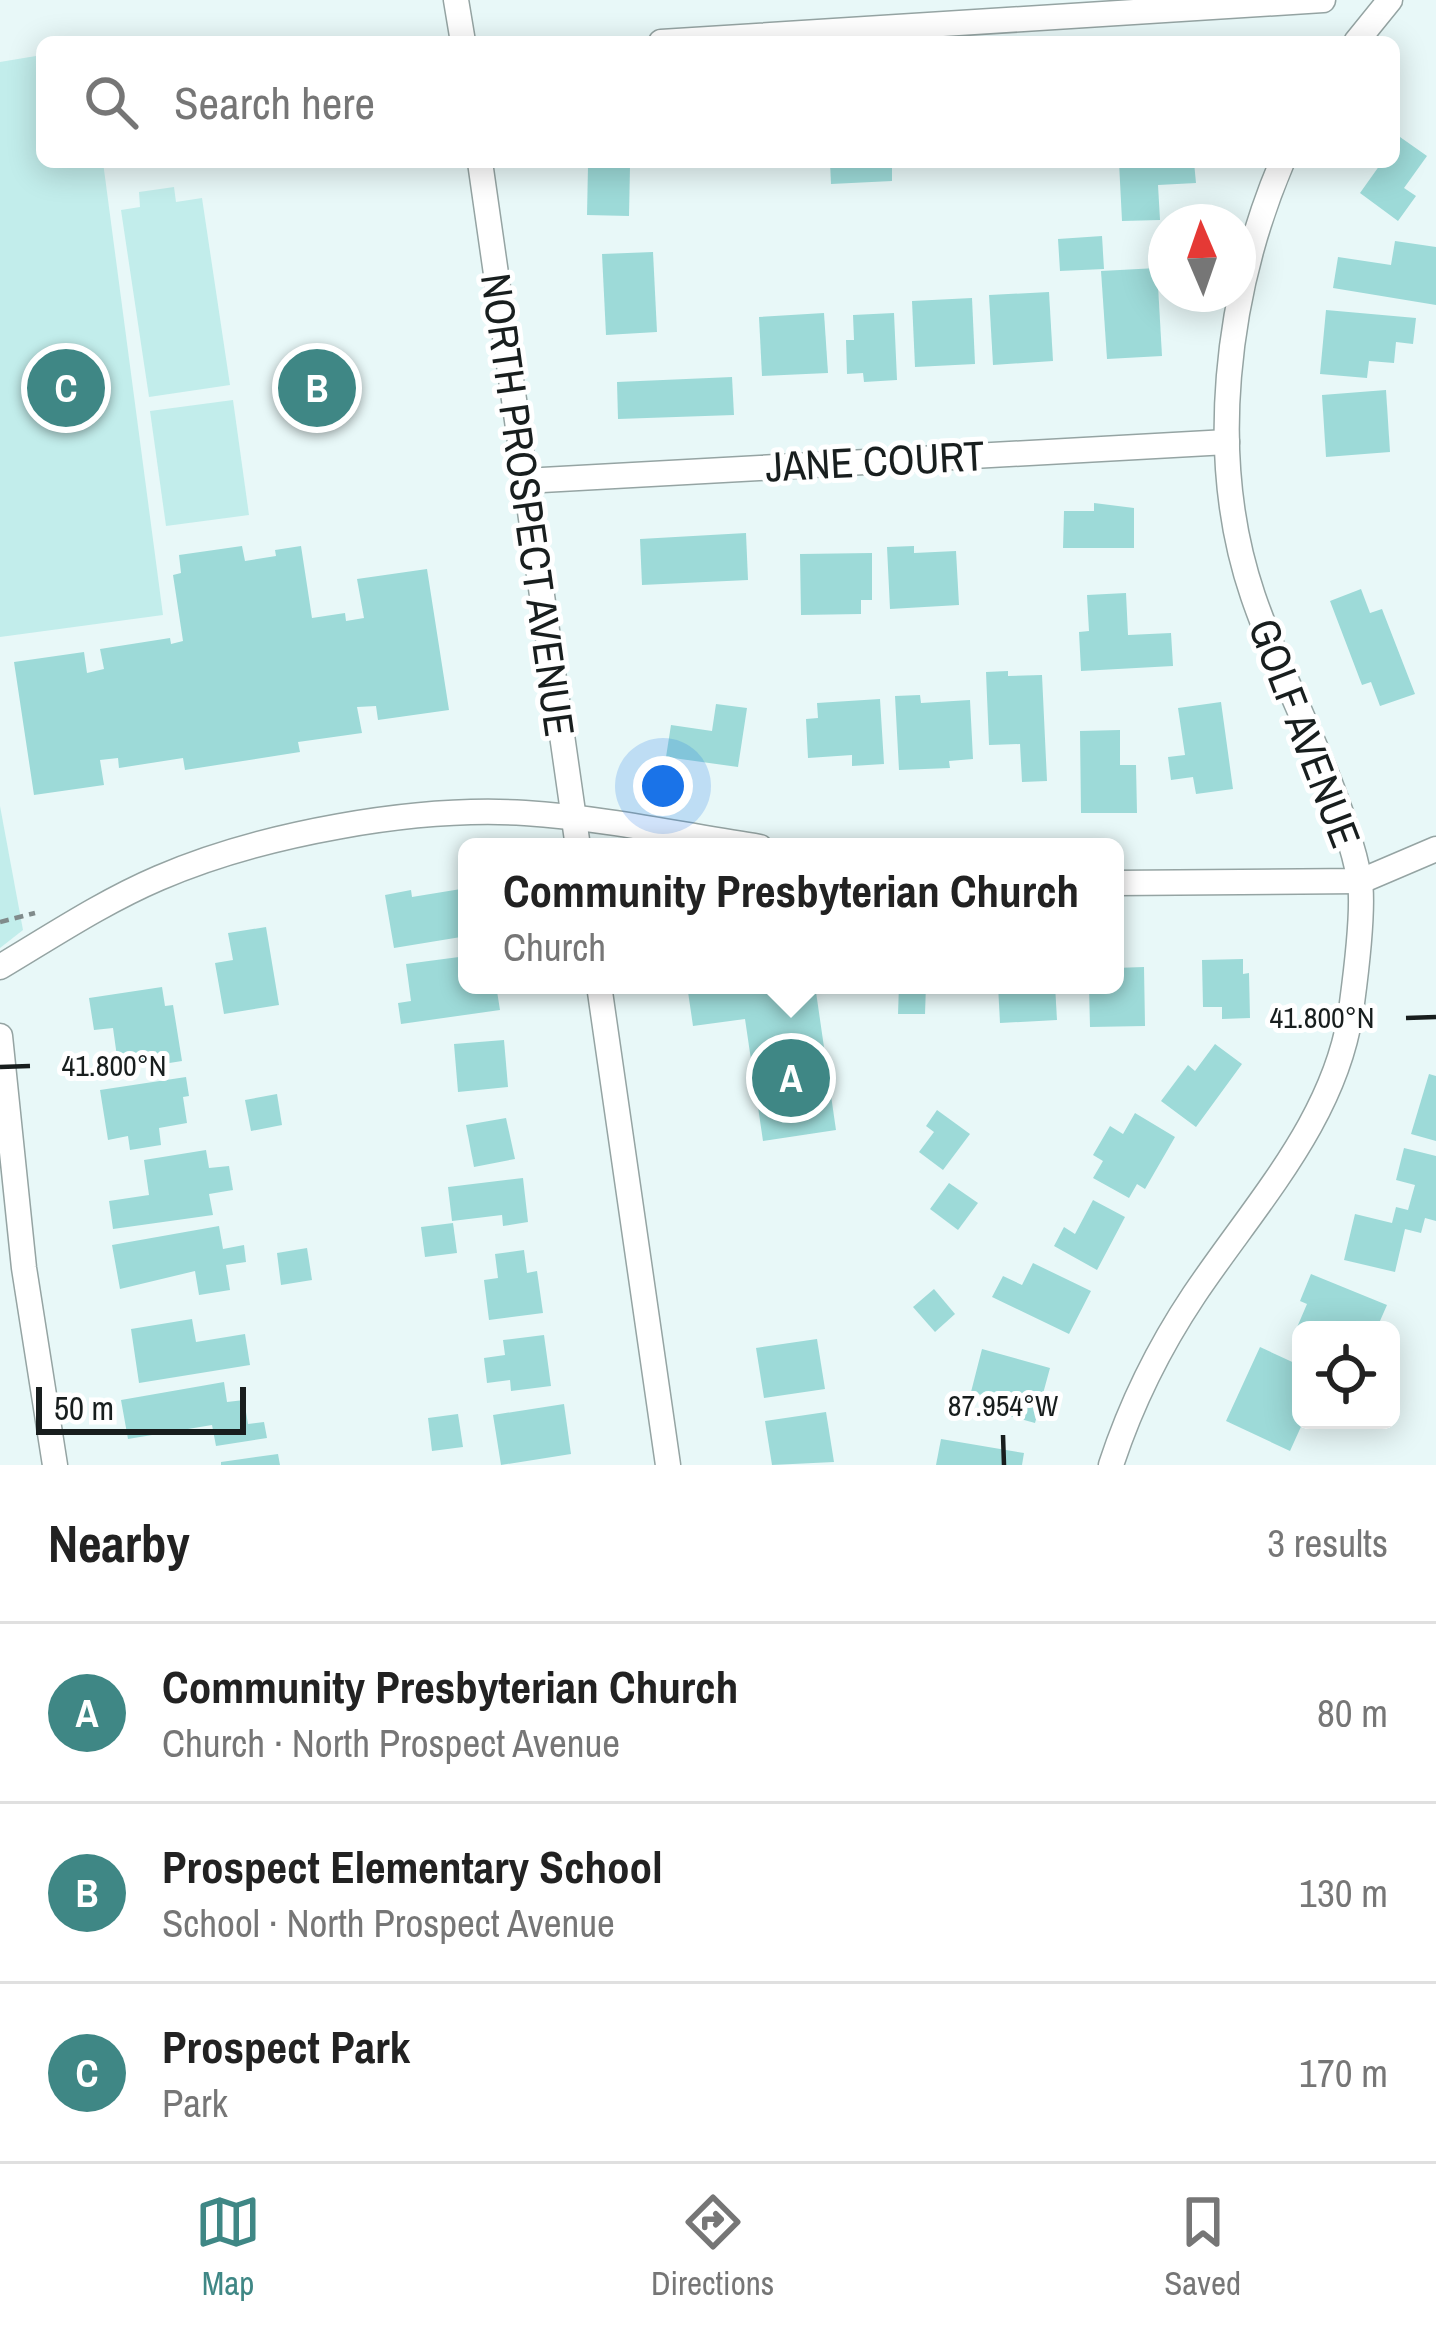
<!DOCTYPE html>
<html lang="en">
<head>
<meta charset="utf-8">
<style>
  :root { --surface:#fff; --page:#f2f2f2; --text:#222; --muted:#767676; --line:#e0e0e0; --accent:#3f8785 }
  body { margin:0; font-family:"Archivo Narrow",sans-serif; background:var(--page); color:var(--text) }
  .controls { position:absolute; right:36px; bottom:36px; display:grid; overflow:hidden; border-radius:18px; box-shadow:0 6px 30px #0003 }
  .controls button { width:108px; height:108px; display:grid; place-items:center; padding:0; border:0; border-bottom:3px solid var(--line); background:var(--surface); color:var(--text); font:60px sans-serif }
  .compass { position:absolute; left:1148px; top:204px; width:108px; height:108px; border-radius:50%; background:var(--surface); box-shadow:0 6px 30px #0003; rotate:358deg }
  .scale { position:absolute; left:36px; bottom:30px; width:210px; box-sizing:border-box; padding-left:12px; border:6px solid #181e1e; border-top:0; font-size:33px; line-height:42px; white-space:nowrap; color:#181e1e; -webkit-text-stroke:9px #fff; paint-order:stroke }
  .you { position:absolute; left:663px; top:786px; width:42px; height:42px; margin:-30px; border:9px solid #fff; border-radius:50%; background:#1a73e8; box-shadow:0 0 0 18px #1a73e833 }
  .badge { display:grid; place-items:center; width:78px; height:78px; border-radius:50%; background:var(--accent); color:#fff; font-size:39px; font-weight:700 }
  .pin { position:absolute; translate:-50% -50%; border:6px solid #fff; box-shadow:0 3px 12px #0006 }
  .popup { position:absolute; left:458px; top:838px; width:666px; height:156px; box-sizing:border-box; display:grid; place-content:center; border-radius:18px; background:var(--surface); filter:drop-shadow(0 3px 9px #0005); font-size:39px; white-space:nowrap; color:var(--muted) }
  .popup b { font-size:45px; color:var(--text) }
  .popup::after { content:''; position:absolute; left:50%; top:100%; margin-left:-24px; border:24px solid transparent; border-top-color:var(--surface) }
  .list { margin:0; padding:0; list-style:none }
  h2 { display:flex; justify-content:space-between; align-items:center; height:156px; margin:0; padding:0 48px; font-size:51px }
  h2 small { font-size:39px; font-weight:400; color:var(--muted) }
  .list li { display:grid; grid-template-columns:78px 1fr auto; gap:36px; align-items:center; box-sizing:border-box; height:180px; padding:0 48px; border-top:3px solid var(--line) }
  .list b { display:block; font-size:45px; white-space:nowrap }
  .list p { margin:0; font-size:39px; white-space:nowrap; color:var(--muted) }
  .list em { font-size:39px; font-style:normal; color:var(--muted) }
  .icon { flex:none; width:66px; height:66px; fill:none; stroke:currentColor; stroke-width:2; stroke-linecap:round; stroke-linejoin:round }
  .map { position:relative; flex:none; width:1436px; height:1465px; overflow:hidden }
  .search { position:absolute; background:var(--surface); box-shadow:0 6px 30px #0003; left:36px; right:36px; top:36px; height:132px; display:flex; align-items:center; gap:30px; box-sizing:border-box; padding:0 42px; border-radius:18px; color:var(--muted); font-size:45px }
  .sheet { height:696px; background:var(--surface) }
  nav { display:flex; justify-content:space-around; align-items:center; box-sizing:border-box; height:168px; border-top:3px solid var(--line); background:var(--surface); font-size:33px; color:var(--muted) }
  nav a { display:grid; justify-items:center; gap:6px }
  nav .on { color:var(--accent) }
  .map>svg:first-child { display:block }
</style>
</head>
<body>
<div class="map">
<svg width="1436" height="1465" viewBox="0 0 1436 1465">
  <rect width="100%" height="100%" fill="#e8f8f8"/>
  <g fill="#c2edeb">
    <polygon points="42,55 42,162 103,162 163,615 0,637 0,62"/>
    <polygon points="174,187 176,202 202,198 230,385 149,397 121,210 140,207 139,192"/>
    <polygon points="233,400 249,515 166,526 150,411"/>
    <polygon points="0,806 23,930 0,948"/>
  </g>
  <g fill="#9ddad8">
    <polygon points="1400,137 1427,156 1404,188 1416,196 1398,221 1360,193 1382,162 1394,162 1394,146"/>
    <polygon points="830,162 892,162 892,181 831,184"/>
    <polygon points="1119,162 1194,162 1196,183 1158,185 1160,220 1122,221"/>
    <polygon points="588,166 630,167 629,216 587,215"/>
    <polygon points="1102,236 1104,269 1060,271 1058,239"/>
    <polygon points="1395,241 1436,247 1436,305 1333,288 1338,257 1391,265"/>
    <polygon points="653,252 657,332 606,335 602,254"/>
    <polygon points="1157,268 1162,356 1107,359 1101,271"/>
    <polygon points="1049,292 1053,361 993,365 989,295"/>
    <polygon points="972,298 975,364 915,367 912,301"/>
    <polygon points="1326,310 1416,318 1413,344 1396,342 1394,363 1369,361 1367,378 1320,374"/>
    <polygon points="824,313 828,373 762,376 759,317"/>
    <polygon points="894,313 897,380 864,382 863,373 847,374 846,340 854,340 853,315"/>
    <polygon points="732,377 734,415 618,419 617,382"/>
    <polygon points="1386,390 1390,452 1326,457 1322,395"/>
    <polygon points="1094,503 1134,508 1134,548 1063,548 1064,511 1094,511"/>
    <polygon points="746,533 748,580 642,585 640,539"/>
    <polygon points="242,546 245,561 276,556 275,550 301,546 312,618 345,613 346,621 364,618 357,579 427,569 449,710 378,720 376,706 357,707 362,733 298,742 300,752 185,770 183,758 119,768 118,758 100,760 104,785 34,795 14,662 84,652 87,673 104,669 100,649 170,638 171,644 183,641 173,575 181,573 179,555"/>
    <polygon points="914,546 914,553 956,551 959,605 890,609 887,547"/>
    <polygon points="872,553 872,600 861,600 861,614 801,615 800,554"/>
    <polygon points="1361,589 1370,613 1382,609 1415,694 1380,706 1371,682 1362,685 1330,601"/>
    <polygon points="1126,593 1128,635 1171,633 1173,666 1081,671 1079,632 1089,631 1087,595"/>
    <polygon points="1008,671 1008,676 1042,675 1047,781 1022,782 1020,744 989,745 986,672"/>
    <polygon points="920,695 921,703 970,700 973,759 949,761 950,768 899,770 895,696"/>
    <polygon points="880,699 884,764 852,766 852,755 808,758 806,719 818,718 817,703"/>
    <polygon points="1221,702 1233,789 1196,794 1193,777 1171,780 1168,757 1185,755 1178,708"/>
    <polygon points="716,704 747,708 738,767 666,757 671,725 712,731"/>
    <polygon points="1120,730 1120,765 1136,765 1137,813 1081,813 1080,731"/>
    <polygon points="467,888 467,936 394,948 385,895 411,890 412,897"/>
    <polygon points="266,927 279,1005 224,1014 215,963 233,960 228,933"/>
    <polygon points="459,957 463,982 496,985 500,1010 401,1024 398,1003 411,1001 406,964"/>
    <polygon points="1243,959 1243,974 1249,973 1250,1018 1222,1019 1222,1007 1203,1007 1202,960"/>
    <polygon points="1144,967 1145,1026 1090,1027 1089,986 1115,985 1115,968"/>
    <polygon points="687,985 815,985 836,1130 763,1141 745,1019 693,1026"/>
    <polygon points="899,985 926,985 925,1014 898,1014"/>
    <polygon points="998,985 1055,985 1057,1020 1000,1023"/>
    <polygon points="162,987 165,1006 173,1005 182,1061 119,1071 113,1028 94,1030 89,998"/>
    <polygon points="504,1040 508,1087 458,1092 454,1044"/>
    <polygon points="1215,1044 1242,1064 1196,1127 1161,1101 1188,1065 1195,1071"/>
    <polygon points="1429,1074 1436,1076 1436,1141 1411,1134"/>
    <polygon points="186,1077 189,1096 183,1097 187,1123 159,1128 161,1145 130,1150 128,1136 108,1140 100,1090"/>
    <polygon points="277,1094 282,1125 251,1131 245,1100"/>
    <polygon points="937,1110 970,1134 943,1170 919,1152 934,1132 926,1126"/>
    <polygon points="1135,1113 1175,1137 1145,1189 1137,1184 1129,1198 1093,1178 1103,1161 1093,1155 1110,1126 1123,1134"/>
    <polygon points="506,1118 515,1159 474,1167 466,1125"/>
    <polygon points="1404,1148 1436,1156 1436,1221 1425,1218 1421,1233 1405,1229 1395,1272 1344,1260 1355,1214 1392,1223 1396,1207 1408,1210 1415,1185 1396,1180"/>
    <polygon points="206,1150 209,1168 229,1166 233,1190 209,1194 213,1215 113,1229 109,1201 149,1195 144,1160"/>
    <polygon points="523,1178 528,1222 503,1226 502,1215 452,1221 448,1187"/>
    <polygon points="949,1183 978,1203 958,1230 930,1209"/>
    <polygon points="1093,1200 1125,1217 1097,1270 1054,1246 1064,1227 1075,1234"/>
    <polygon points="453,1223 457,1253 425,1257 421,1227"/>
    <polygon points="219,1226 223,1249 244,1245 246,1262 226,1265 230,1290 199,1295 195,1271 120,1289 112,1245"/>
    <polygon points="307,1248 312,1280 281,1285 277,1253"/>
    <polygon points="524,1250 527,1273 537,1271 543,1313 489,1320 484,1280 498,1278 495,1254"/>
    <polygon points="1033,1263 1091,1291 1069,1334 992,1297 1003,1276 1022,1285"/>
    <polygon points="1311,1274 1387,1305 1376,1330 1295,1332 1307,1304 1300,1301"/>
    <polygon points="934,1289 955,1314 935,1332 913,1307"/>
    <polygon points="192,1319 196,1342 245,1334 250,1365 139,1383 131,1329"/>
    <polygon points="544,1335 551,1386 511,1391 510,1380 487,1383 484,1358 505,1355 503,1340"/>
    <polygon points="817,1339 825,1389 764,1398 756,1348"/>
    <polygon points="1260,1347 1301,1366 1301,1420 1304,1420 1290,1451 1226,1421"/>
    <polygon points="982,1349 1050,1368 1035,1423 1002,1414 1006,1402 971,1392"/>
    <polygon points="224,1382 227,1402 244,1400 248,1424 264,1422 267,1438 216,1446 212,1425 128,1439 121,1400"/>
    <polygon points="564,1404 571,1454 501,1465 493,1415"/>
    <polygon points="826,1412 834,1462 772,1465 765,1421"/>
    <polygon points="458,1414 463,1447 432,1451 428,1418"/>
    <polygon points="941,1439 1024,1453 1022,1465 936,1465"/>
    <polygon points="278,1454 280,1465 221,1465 221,1462"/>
  </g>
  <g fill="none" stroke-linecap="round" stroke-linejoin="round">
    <defs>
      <g id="minor">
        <polyline points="456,0 463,42"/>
        <polyline points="661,42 1323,0"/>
        <polyline points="1356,42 1390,0"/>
        <polyline points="480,162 578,847"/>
        <polyline points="524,481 1227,442"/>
        <polyline points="1115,883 1361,881 1436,849"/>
        <path d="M0,967C52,936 103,902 159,878C261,834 415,806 525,813C604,818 682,835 760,847"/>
        <polyline points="599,985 668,1465"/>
        <polyline points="0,1036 24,1268 55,1465"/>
        <path d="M1111,1465C1131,1404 1158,1349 1194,1295C1255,1204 1339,1116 1352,1003C1356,973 1365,903 1359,876C1338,779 1285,690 1253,596C1206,458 1226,294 1282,162"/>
      </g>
    </defs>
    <use href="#minor" stroke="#95a4a3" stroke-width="27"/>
    <polyline stroke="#808b8b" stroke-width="4.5" stroke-dasharray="9 6" stroke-linecap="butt" points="0,922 35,913"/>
    <use href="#minor" stroke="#fff" stroke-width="24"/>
  </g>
  <path fill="none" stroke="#181e1e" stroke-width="4.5" d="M1406,1018L1436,1017M0,1067L30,1066M1003,1435L1004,1465"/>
  <g text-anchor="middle" stroke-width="10" stroke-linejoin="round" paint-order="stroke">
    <g font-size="42" fill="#181e1e" stroke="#fff">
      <text transform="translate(875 461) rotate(-3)" y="15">JANE COURT</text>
      <text transform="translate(528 505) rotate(82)" y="15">NORTH PROSPECT AVENUE</text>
      <text transform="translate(1305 733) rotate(69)" y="15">GOLF AVENUE</text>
    </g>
  </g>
  <g font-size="30" text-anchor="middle" fill="#181e1e" stroke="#fff" stroke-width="10" stroke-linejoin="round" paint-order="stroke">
    <text x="1322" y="1028">41.800°N</text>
    <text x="114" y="1076">41.800°N</text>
    <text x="1003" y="1416">87.954°W</text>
  </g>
</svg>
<div class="controls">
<button><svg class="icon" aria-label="locate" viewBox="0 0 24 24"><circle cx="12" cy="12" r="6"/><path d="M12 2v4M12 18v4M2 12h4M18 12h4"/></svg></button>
</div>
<svg class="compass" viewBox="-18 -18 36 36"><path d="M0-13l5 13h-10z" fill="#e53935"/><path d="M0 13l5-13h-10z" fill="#767676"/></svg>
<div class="scale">50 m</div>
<div class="you"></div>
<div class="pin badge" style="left:791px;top:1078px">A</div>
<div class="popup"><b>Community Presbyterian Church</b>Church</div>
<div class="pin badge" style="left:317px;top:388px">B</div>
<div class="pin badge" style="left:66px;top:388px">C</div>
<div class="search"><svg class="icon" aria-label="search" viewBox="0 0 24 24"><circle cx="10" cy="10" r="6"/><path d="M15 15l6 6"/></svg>Search here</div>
</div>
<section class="sheet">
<h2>Nearby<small>3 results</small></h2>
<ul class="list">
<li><span class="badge">A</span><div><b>Community Presbyterian Church</b><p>Church · North Prospect Avenue</p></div><em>80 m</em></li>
<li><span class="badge">B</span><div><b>Prospect Elementary School</b><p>School · North Prospect Avenue</p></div><em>130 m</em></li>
<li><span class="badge">C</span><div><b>Prospect Park</b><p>Park</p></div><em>170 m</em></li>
</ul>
</section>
<nav>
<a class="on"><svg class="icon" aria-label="map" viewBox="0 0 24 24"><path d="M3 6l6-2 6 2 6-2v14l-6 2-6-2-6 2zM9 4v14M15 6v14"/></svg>Map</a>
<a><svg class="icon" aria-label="directions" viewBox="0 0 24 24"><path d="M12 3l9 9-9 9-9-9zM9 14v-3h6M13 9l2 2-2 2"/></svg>Directions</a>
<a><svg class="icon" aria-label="saved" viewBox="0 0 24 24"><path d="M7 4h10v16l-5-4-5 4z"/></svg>Saved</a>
</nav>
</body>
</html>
